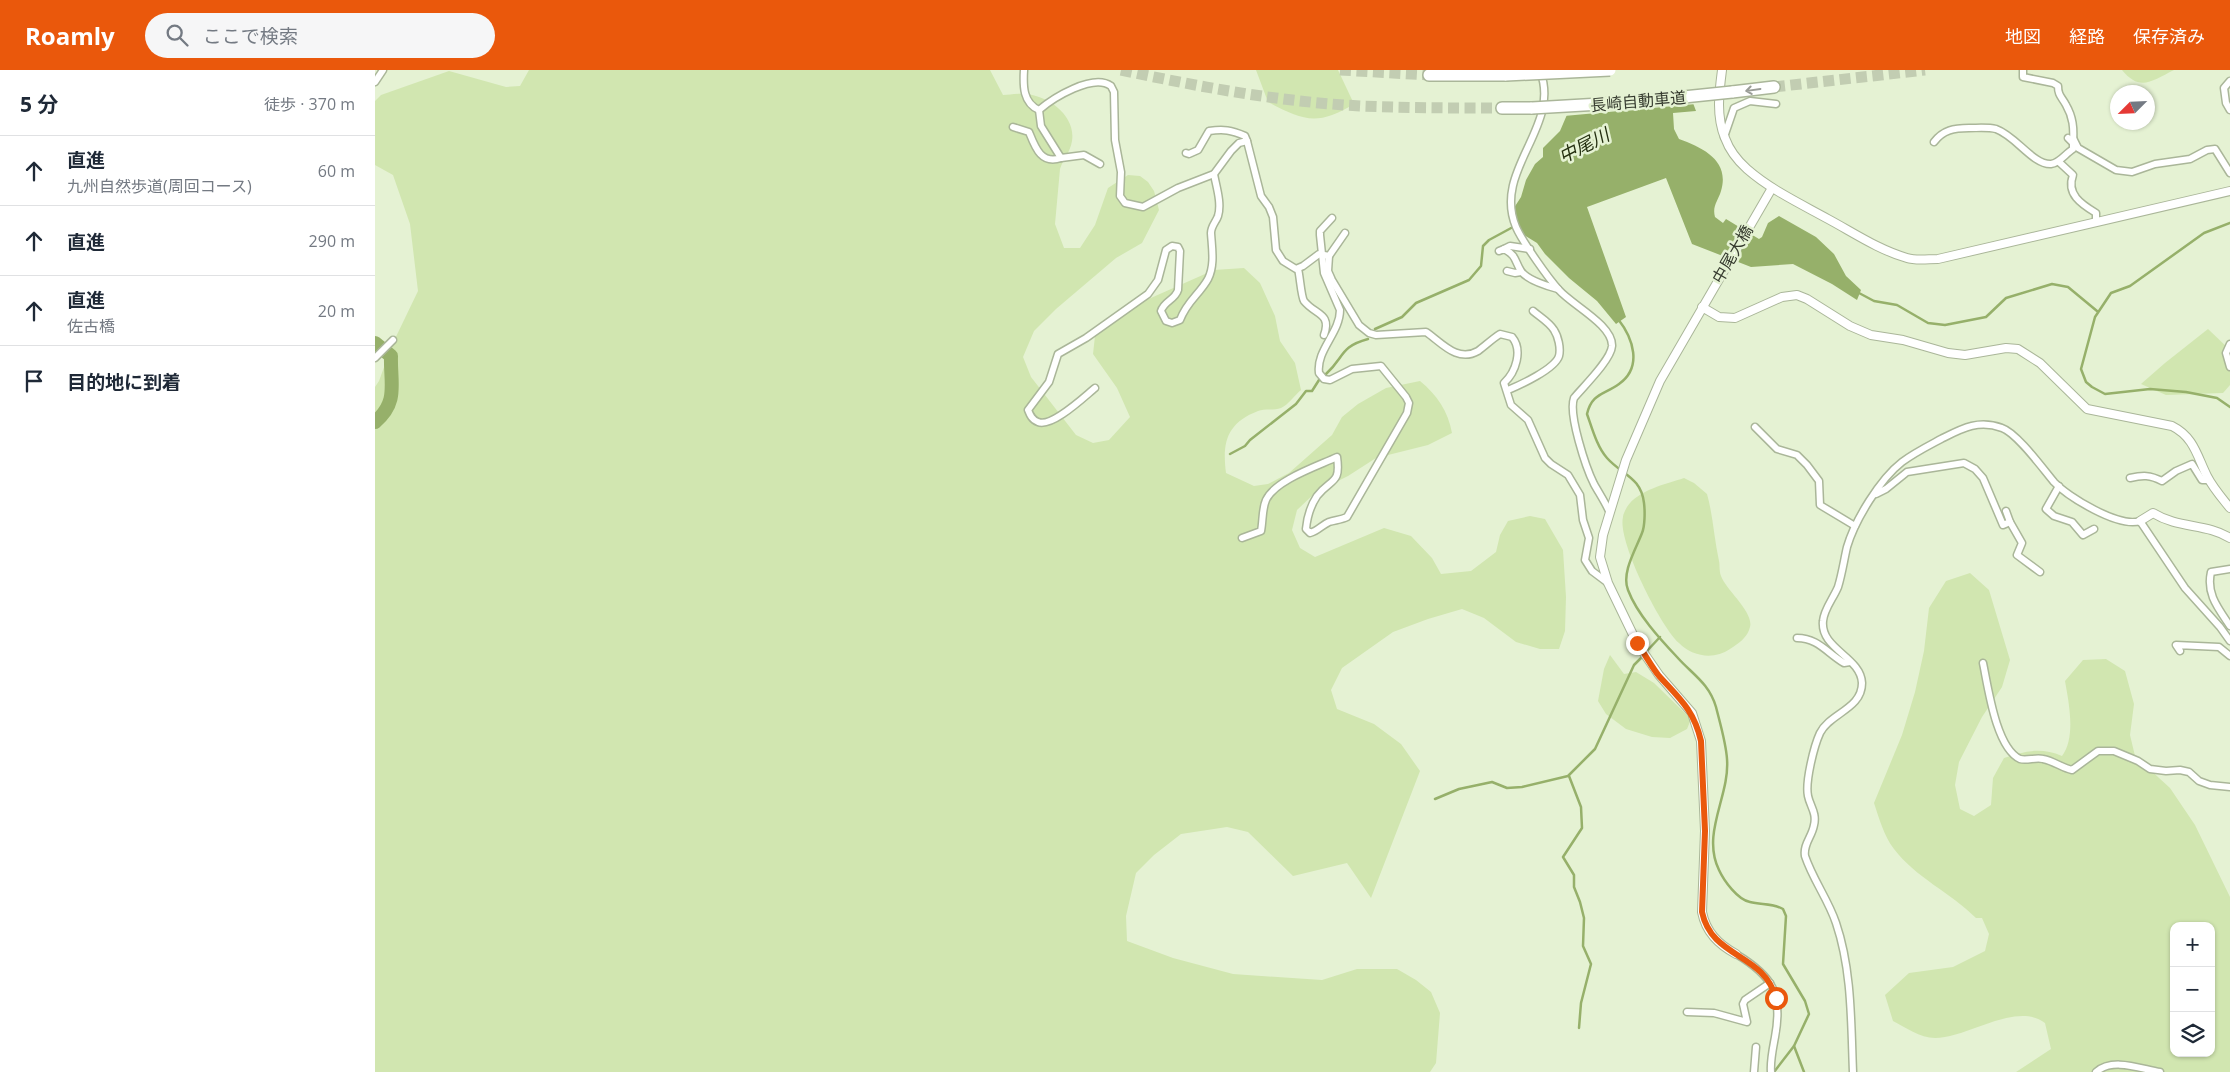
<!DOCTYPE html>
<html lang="ja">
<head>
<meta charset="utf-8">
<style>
  :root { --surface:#fff; --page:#f6f6f7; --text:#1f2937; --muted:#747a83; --line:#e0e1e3; --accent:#ea580c }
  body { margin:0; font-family:"Open Sans","Noto Sans JP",sans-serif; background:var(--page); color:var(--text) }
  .controls { position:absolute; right:15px; bottom:15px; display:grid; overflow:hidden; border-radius:10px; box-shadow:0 1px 4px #0004 }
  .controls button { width:45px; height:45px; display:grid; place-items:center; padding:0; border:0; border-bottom:1px solid var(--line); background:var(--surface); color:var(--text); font:25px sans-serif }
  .compass { position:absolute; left:1735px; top:15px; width:45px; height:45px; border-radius:50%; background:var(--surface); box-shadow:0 1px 4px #0004; rotate:246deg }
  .stop { position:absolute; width:15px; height:15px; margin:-11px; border:4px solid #ea580c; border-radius:50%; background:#fff }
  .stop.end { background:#ea580c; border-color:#fff; box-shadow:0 1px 5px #0008 }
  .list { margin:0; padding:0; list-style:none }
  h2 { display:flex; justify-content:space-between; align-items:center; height:65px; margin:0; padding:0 20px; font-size:21px }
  h2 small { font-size:16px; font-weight:400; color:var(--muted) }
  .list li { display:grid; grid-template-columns:32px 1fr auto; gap:15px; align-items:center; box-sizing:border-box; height:70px; padding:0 20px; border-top:1px solid var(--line) }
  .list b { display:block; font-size:19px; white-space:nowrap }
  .list p { margin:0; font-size:16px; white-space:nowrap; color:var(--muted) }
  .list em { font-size:16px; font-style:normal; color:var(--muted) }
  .icon { flex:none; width:28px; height:28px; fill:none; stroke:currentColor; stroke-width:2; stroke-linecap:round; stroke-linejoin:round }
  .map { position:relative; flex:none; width:1855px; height:1002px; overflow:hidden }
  header { display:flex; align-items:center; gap:30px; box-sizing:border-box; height:70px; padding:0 25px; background:var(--accent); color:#fff }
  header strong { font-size:24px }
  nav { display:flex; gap:28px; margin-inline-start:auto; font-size:18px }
  .search { width:350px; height:45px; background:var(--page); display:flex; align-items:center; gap:12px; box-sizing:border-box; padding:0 18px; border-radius:28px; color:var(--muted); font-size:19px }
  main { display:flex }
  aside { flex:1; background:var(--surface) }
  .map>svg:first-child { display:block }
</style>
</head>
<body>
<header>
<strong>Roamly</strong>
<div class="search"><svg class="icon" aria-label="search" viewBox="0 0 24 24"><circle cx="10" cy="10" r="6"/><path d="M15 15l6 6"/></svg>ここで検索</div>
<nav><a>地図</a><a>経路</a><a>保存済み</a></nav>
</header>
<main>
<aside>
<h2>5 分<small>徒歩 · 370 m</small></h2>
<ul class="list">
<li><svg class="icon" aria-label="ahead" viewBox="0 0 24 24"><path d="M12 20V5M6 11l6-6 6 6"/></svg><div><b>直進</b><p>九州自然歩道(周回コース)</p></div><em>60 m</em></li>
<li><svg class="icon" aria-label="ahead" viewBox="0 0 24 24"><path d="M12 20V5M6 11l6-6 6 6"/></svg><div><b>直進</b></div><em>290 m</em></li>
<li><svg class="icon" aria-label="ahead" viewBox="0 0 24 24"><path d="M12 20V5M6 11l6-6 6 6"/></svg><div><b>直進</b><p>佐古橋</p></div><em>20 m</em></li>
<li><svg class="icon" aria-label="arrive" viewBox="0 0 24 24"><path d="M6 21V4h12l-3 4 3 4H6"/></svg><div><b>目的地に到着</b></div></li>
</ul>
</aside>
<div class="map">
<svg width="1855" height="1002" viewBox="0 0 1855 1002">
  <rect width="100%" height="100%" fill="#e5f2d3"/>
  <g fill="#d1e6b0" fill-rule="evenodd">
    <path d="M154,0H615L628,25C635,25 643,23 651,24C674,26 701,46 697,71C695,83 688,89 685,99L680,154L689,178H705L720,155L733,118L753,105L765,106L773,112L779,121L784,140L767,173L741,188L681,239L659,261L648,287L656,307L701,365L718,373L734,370L755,347L742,318L718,284L720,266L769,231L839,200L869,198L885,213L900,246L905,271L920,293L926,320C920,325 913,335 906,338C899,341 890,338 883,341C852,353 847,372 851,403L879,416L893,414L914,403L957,365L967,347L983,334L1011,318L1045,311C1062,325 1073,341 1077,363L1053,375L1001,388L973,406L941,422L922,440L917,460L925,478L940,487L1009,458L1036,466L1057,488L1066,504L1096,501L1121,482L1125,465L1133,451L1155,446L1170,449L1188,480L1191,527L1190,561L1184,579H1165L1141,572L1109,548L1087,539L1053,549L1018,562L967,598L956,620L962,639L999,654L1026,674L1045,701L996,828L972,793L918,806L873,762L852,757L806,764L779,785L761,803L751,846L752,871L798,888L858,904L947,910L982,899H1022L1041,910L1056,922L1065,943L1061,993L1055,1002H0V317L4,311L17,275L43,221L35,154L18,105L0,95V31L6,25L74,1L131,17L145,16Z"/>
    <path d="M881,0H963L979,34C943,56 928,51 893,32Z"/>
    <path d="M1747,0H1799C1777,11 1765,22 1747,0Z"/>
    <polygon points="1833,259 1855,280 1855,315 1848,323 1791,325 1766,314 1790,293"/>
    <path d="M1309,408L1319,413L1332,424C1338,445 1339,468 1344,491C1345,495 1344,501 1346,506C1351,520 1379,542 1375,557C1373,567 1363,574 1355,579C1339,590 1318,587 1304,573C1286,557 1242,471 1248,447C1248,444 1251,439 1252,437C1263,420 1291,414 1309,408Z"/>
    <path d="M1595,503L1614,520L1635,590L1627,617L1607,647L1584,692L1580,715L1585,739L1599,746L1616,735L1618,708L1629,688C1650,681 1666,677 1687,686C1701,667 1694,634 1690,611L1708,590L1731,589L1750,601L1759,634L1755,665L1760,686L1795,718L1820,755L1855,827V1002H1641L1676,979L1670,953C1641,931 1593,968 1560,968C1545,968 1530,957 1518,951L1510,925L1534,903L1578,897L1610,881L1614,864L1607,848H1601C1576,823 1540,807 1519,779C1509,766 1504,748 1499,733L1527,665L1540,622L1549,581L1554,538L1571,511ZM1799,856H1836V983H1799Z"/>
    <polygon points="1235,585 1249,604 1261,602 1279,613 1316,649 1312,659 1295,668 1277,667 1251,659 1231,644 1223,631 1229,599"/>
  </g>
  <path fill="#96b06a" d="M1318,33L1321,41L1298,43L1299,59L1304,69C1329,78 1355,91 1346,121C1343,131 1337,136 1340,147L1348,153L1351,149L1384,169L1387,167L1393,153L1404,146L1441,167L1459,184L1471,206L1486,220L1482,230L1457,214L1418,194L1376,197L1317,174L1291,108L1212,137L1251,247L1241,254L1222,231L1194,208L1170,184L1162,173L1139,159L1135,152V144L1146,127L1151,110L1160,94L1168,87V78L1185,61L1194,40Z"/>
  <polygon fill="#e5f2d3" points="1187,0 1317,0 1321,34 1189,46 1191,39 1191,9"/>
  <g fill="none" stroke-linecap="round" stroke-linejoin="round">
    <g stroke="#96b06a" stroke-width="2.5">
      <polyline points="1855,153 1829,163 1755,216 1736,223 1720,247 1706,299 1711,312 1717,317 1730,324 1775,319 1811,322 1842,328 1855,337"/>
      <polyline points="1484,223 1499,231 1522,235 1553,253 1570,255 1611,247 1631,228 1677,214 1693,217 1722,241"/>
      <path d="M1243,249C1258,268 1268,297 1244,314C1229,325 1217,323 1212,344C1217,358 1222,377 1232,388C1247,405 1266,407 1269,433C1270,441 1270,456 1267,463C1261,479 1246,503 1253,520C1262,544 1285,569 1302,587C1317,604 1334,613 1341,637C1345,653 1351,673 1352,689C1355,726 1326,763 1344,800C1349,811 1363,830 1375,832C1386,835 1398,833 1408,839L1411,846L1408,894L1430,931L1434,944L1419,976L1429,1002"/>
      <polyline points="1000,259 1027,247 1041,233 1094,210 1106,196 1108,176 1114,170 1138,157"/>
      <path d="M951,304C970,287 964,277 993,269"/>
      <polyline points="855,384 870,376 875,370 921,334 931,321 937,321 944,310"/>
      <polyline points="1271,582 1285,567"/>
      <polyline points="1194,706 1206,737 1207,758 1188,787 1199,805 1199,817 1205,832 1209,848 1208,876 1216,894 1206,933 1204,958"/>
      <polyline points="1060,729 1084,719 1117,712 1132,718 1147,717 1193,706 1220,679 1259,595 1268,586"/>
      <polyline points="1399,1002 1419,976"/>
    </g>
    <path stroke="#96b06a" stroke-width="14" d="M0,273L16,286C15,313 24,332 0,352"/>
    <g stroke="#c2cdb2" stroke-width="11" stroke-dasharray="11 5.5" stroke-linecap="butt">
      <path d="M746,0C825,17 906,32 986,36C1033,38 1080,38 1127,38"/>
      <polyline points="965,0 1054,5"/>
      <polyline points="1399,17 1550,0"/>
    </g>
    <defs>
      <g id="minor">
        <path d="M649,0C648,16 648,33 664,40C678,28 718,3 736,16L739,22L740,70L746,102L745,126L750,133L768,137L803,118L839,104L856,81L864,73L872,71L886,126L894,137L898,147L901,180L908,191L921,199L928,196L944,184L954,186L953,201L957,210L984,255L994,263L1001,265L1051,262C1066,272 1082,293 1103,281C1110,276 1117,269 1125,264L1137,267C1148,280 1141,302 1129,313L1136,335L1153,350L1170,388L1176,394L1193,405L1205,425L1208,450L1214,468L1210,490L1217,501L1233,513"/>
        <path d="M1648,0V7L1678,13L1683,16C1683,26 1687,27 1691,35C1698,47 1699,58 1698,72"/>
        <path d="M1165,1C1187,57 1117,100 1141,157C1147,171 1173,208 1184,220C1197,235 1238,255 1237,276C1236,290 1208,317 1199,328C1193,344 1211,398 1219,414C1224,423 1230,432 1234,441"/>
        <polyline points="1855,11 1849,18 1851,33 1855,40"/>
        <polyline points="0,12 8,0"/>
        <polyline points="664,40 666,56 686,88 709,85 725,94"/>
        <path d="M638,57L654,62C660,77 666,95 686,88"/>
        <polyline points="1349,67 1359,38 1375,31 1401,34"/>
        <polyline points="1698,68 1703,78 1741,100 1757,102 1780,94 1815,89 1832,80 1840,79 1855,103"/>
        <path d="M1559,72C1568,60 1579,58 1594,58C1603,58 1613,57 1621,59C1641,66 1658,95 1676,94C1685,93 1690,84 1698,79V73L1693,68"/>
        <path d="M811,83L814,84L823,80L834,61C849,59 856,60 870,66L872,71"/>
        <path d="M1684,92L1698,105C1691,124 1706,134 1721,143V152"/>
        <polyline points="1129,179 1135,176 1155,179"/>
        <path d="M1124,181L1129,179C1142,186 1139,190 1146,201C1152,210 1172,216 1183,219"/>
        <polyline points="954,186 970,163"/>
        <path d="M923,199C925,206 926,226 929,231C940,245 957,243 949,265"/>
        <polyline points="1132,201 1140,203 1146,202"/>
        <polyline points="1855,274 1851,283 1855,297"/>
        <polyline points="0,288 18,270"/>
        <path d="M720,318C710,326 677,358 663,352C657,350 655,345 653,340L674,312L683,284L711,268L773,224L783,210L791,180L797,176L803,177L805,181L803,220C800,230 789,231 786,241L791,251L797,253L805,250C812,231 824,225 833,209C840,195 837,179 836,163C836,156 841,152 843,146C847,133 841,116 839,104"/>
        <path d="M1133,320C1145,315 1180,299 1184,286C1186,278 1183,266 1179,260C1174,252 1165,247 1158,241"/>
        <polyline points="1380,357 1402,379 1422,385 1432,395 1444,411 1445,435 1480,456"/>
        <path d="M1755,408C1768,405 1775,405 1787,411L1801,401L1817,394L1827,410H1834"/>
        <polyline points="1684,416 1671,439 1679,446 1697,452 1708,465 1719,459"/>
        <polyline points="1501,424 1511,419 1532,402 1589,393 1600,399 1608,408 1628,455 1635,452"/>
        <polyline points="1631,441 1635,452 1647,473 1642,485 1665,502"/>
        <path d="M867,468L886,461C888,451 887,439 891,430C900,410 943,396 962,387C966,415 956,408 942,426C936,435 932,448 931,459L935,463C943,461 947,455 954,452C960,450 966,450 972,447L1032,343L1034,333L1031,327L1006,296L977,299L955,310L949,309L944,303C941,280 965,263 965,240L949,203L945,165V161L957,148"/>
        <path d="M1855,499L1836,502C1831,524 1843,538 1855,556"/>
        <path d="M1422,568C1443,568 1452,583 1469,593L1475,592"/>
        <polyline points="1805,581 1801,575 1844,577 1855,586"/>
        <path d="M1608,593C1613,617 1621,678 1645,689C1652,691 1661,687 1668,689C1679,691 1687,698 1697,700L1723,681H1739L1763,691L1775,699L1791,701L1805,700L1814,702L1824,711L1835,715L1855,717"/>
        <path d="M1361,884C1398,906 1408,924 1400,967C1398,978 1395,991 1396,1002"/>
        <polyline points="1312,942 1339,943 1372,952 1368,934 1370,930 1395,913"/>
        <polyline points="1379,1002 1381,977"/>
        <path d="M1478,1002C1476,953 1477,900 1461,853C1453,829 1438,810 1430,786C1428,774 1437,767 1439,755C1442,743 1435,736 1433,726C1430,712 1439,676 1445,663C1455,643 1487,639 1487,613C1486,587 1445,579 1448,551C1449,539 1458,529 1463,517C1467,504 1469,490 1472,477C1480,450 1505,409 1527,392C1539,383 1553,376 1566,369C1586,359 1603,349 1627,358C1642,363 1668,399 1679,412C1693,427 1744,458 1765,451L1810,518L1845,557L1855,571"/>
        <path d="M1721,1002C1738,987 1766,999 1785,1002"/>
      </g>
      <g id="tertiary">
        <path d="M1347,0C1344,23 1341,46 1350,68C1354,79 1363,91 1372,99C1396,120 1426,134 1453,149C1479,163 1504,180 1532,188C1541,191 1553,189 1563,189L1855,121"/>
        <path d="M1327,237L1344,247L1360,248L1407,227L1422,225L1432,229L1475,256L1496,265L1528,270L1573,283L1590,285L1631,278L1643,279L1665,293L1712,339L1797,356C1819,367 1822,386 1832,406C1838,418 1847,428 1855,438"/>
        <path d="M1765,451L1778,443C1804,459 1831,453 1855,468"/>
        <path d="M1361,884C1343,874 1331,862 1327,842L1330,761L1326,671L1317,643L1284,605L1262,573L1233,513L1225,487L1228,465L1251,390L1285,311L1397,118"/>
      </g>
      <g id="motorway">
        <polyline points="1054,5 1131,5"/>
        <polyline points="1357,22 1399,17"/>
        <polyline points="1127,38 1157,38"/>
      </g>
    </defs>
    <use href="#minor" stroke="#aab699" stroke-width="9"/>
    <use href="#tertiary" stroke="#aab699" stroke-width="10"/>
    <use href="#motorway" stroke="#aab699" stroke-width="14"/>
    <use href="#minor" stroke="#fff" stroke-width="6"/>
    <use href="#tertiary" stroke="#fff" stroke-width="8"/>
    <use href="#motorway" stroke="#fff" stroke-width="11"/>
    <defs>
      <g id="motorway-bridge">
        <polyline points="1131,5 1235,0"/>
        <polyline points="1157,38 1260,32 1357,22"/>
      </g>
    </defs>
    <use href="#motorway-bridge" stroke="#aab699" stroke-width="14" stroke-linecap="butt"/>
    <use href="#motorway-bridge" stroke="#fff" stroke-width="11"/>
  </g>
  <defs><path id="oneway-shaft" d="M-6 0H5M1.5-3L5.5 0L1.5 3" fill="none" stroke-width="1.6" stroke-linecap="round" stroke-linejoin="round" transform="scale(1.25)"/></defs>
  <use stroke="#9a9d97" href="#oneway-shaft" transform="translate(1378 20) rotate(172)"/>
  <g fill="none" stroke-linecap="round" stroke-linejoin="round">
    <path stroke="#ea580c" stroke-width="6" d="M1262,573C1270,584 1276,596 1284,606C1304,628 1319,640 1326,671L1330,761L1327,842C1337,889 1388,882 1401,928"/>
  </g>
  <g text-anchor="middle" stroke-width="5" stroke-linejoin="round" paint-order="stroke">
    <g font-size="16" fill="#363b2f" stroke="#e5f2d3">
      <text transform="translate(1263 31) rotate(-5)" y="6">長崎自動車道</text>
      <text transform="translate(1357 184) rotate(-60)" y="6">中尾大橋</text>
    </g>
    <g font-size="18" font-style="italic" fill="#242f10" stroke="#e5f2d3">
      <text transform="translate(1209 76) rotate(-27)" y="6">中尾川</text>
    </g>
  </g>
</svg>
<div class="controls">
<button>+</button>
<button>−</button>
<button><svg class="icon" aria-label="layers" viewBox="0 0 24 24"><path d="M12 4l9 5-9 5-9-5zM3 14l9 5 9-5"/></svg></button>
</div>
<svg class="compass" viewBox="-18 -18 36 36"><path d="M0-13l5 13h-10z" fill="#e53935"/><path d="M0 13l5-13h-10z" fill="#747a83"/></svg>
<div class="stop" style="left:1401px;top:928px"></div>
<div class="stop end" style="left:1262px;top:573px"></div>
</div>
</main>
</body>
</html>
